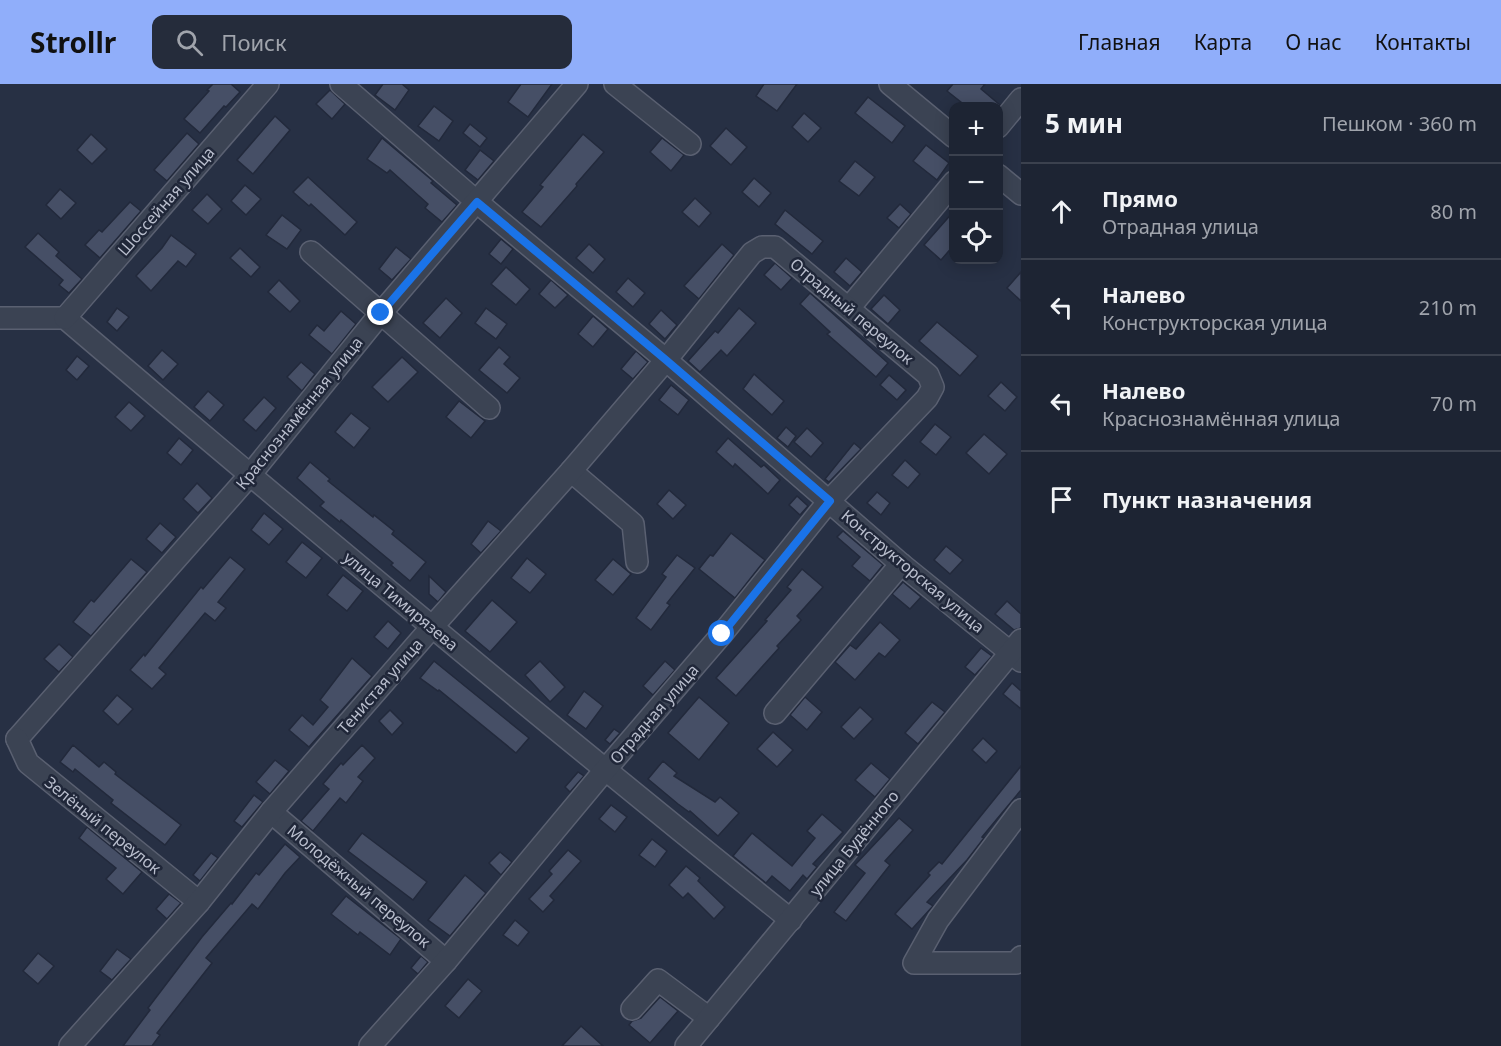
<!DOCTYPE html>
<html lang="ru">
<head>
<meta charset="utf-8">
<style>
  :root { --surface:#1d2433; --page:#252c3b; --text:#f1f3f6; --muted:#a0a4ac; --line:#3b414e; --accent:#90aefa }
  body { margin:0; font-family:"Noto Sans",sans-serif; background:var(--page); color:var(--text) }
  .controls { position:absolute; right:18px; top:18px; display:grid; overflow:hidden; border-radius:12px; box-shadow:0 3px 15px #0003 }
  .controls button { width:54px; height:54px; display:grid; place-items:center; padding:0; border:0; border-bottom:2px solid var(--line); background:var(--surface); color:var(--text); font:30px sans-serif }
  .stop { position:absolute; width:18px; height:18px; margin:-14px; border:4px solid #1a73e8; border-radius:50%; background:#fff }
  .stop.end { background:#1a73e8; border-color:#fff; box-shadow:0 2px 6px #0008 }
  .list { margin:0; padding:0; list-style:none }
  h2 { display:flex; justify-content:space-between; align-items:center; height:78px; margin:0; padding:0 24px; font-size:26px }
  h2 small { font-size:20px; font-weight:400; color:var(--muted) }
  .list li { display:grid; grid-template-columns:39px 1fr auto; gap:18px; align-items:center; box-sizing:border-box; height:96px; padding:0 24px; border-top:2px solid var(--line) }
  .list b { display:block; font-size:22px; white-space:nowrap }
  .list p { margin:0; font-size:20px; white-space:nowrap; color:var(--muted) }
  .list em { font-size:20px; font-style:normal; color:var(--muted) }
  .icon { flex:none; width:33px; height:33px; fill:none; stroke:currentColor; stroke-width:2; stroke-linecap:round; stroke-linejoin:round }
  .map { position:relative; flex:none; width:1021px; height:962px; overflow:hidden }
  header { display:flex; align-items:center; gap:36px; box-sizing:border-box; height:84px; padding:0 30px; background:var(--accent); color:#111 }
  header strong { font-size:28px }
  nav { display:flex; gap:33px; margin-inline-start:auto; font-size:21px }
  .search { width:420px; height:54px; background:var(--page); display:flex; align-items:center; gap:15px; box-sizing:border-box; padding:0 21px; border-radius:12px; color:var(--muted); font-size:22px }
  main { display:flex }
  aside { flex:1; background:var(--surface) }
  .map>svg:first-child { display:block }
</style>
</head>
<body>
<header>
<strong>Strollr</strong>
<div class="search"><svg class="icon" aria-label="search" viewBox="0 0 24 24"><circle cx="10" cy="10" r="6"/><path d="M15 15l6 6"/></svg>Поиск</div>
<nav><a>Главная</a><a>Карта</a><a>О нас</a><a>Контакты</a></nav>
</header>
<main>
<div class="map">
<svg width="1021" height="962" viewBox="0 0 1021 962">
  <rect width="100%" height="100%" fill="#273044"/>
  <g fill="#464f66" stroke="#22293b" stroke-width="1.5">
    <polygon points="213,0 231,0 240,8 226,23 224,22 200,49 184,35 209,7 207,6"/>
    <polygon points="383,0 402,0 409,6 395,26 375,11"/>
    <polygon points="521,0 552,0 528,33 508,18"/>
    <polygon points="764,0 797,0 777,27 756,12"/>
    <polygon points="953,0 985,0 981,5 1000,21 998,22 966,22 947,7"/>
    <polygon points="330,6 345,20 332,35 316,20"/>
    <polygon points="868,13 905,42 892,59 855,29"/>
    <polygon points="434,22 453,37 439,57 418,42"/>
    <polygon points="804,29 821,44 808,58 792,43"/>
    <polygon points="275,32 290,46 253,90 237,76"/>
    <polygon points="470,40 487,54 480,63 463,49"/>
    <polygon points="726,44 747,63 731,81 710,62"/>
    <polygon points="187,49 199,60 167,97 154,86"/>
    <polygon points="91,50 107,65 92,80 77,66"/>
    <polygon points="583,50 604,68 576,100 577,102 541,143 522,128 543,103 540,101"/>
    <polygon points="382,54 433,97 431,99 457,121 442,138 425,124 428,120 390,86 387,89 367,75"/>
    <polygon points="662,54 684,71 671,87 650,68"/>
    <polygon points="926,61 949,79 937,96 913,77"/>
    <polygon points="480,66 494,77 478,96 465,86"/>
    <polygon points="855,77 875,93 859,112 839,97"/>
    <polygon points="308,93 357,138 345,151 311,120 309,122 293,108"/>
    <polygon points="754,94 771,109 759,123 742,108"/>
    <polygon points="245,101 261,115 246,131 231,117"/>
    <polygon points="60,105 76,119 61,135 46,121"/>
    <polygon points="207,110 222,125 208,140 192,126"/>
    <polygon points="695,114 711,129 699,143 682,128"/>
    <polygon points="130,118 141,127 100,174 85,161 99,146 102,148"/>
    <polygon points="900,120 911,130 899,144 887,134"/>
    <polygon points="785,126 823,157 812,170 775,140"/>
    <polygon points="954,127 954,161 941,176 924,161"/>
    <polygon points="282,131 301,146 287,165 266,151"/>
    <polygon points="38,149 59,168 56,172 82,195 69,209 59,201 63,196 25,163"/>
    <polygon points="171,151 196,170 186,183 178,177 151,207 136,192 162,164"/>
    <polygon points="501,155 513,165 501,180 489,170"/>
    <polygon points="589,160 605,175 593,189 576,174"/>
    <polygon points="722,160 734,171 699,215 684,202"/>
    <polygon points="396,163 411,175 392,196 379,185"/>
    <polygon points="240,164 260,183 251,193 230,174"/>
    <polygon points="846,174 862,188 850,202 834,188"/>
    <polygon points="775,179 792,194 781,206 764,191"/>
    <polygon points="506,183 530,205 516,221 491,200"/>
    <polygon points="1021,188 1021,217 1007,204"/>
    <polygon points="628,194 645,209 633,223 616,208"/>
    <polygon points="279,196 300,217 290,228 268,208"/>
    <polygon points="551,196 568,211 555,224 539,210"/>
    <polygon points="810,209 888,279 876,293 827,250 830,248 800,220"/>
    <polygon points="884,211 900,226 888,240 871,225"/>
    <polygon points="446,214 462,229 440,254 423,239"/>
    <polygon points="117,224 129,233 117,247 107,238"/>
    <polygon points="486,224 507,240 496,255 475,239"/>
    <polygon points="739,224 756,239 727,272 721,266 700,288 688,277 715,247 718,249"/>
    <polygon points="661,226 677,241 665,255 649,240"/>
    <polygon points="341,227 356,240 332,270 309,251 317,241 324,247"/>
    <polygon points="593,232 608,245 593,263 578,250"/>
    <polygon points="937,238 978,272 960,292 919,257"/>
    <polygon points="499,263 510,273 504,280 520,294 507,309 479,286"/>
    <polygon points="162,266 178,280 163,296 148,282"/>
    <polygon points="636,267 648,278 633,295 621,285"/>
    <polygon points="77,272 89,282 77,296 66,286"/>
    <polygon points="402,273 418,288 388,318 372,303"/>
    <polygon points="301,278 315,290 302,307 287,293"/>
    <polygon points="754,290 784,317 772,331 743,305"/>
    <polygon points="889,291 906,306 897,316 880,301"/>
    <polygon points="1001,298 1017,313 1005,327 988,312"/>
    <polygon points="671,301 689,316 678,331 659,316"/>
    <polygon points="208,307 224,321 210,337 194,323"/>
    <polygon points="264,313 276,324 256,347 243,336"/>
    <polygon points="459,317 485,337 471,354 446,333"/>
    <polygon points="129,318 145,332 131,347 115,333"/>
    <polygon points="351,329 370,344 354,364 335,348"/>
    <polygon points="935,340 951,353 936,371 920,358"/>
    <polygon points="786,343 796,352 788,363 777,354"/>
    <polygon points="807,344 823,359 811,373 794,358"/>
    <polygon points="984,350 1007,370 989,390 966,369"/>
    <polygon points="179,354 193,366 181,381 167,369"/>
    <polygon points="728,354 761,383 764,381 780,396 768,410 735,380 733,383 716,368"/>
    <polygon points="854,359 861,365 829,398 825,395"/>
    <polygon points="905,376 920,390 908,404 892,391"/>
    <polygon points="310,378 330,395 328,397 373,433 374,431 394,447 392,450 426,478 410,497 391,481 393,479 341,436 340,438 320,422 324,418 297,394"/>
    <polygon points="197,399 212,414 198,429 183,415"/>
    <polygon points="669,406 686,421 673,435 657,420"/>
    <polygon points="877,408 890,419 881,431 867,419"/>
    <polygon points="797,412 808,422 800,431 789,421"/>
    <polygon points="264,429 283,445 269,461 251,446"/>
    <polygon points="488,437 501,447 481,469 471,460"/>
    <polygon points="160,439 176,453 162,469 146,455"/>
    <polygon points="843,447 883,481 870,497 852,482 860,473 837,453"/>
    <polygon points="731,449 765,476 735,514 699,485 710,471 713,472"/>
    <polygon points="302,458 322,474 306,494 286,478"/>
    <polygon points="946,462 963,476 950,490 934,476"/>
    <polygon points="677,471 695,484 667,519 670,521 651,546 636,534 666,493 662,490"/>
    <polygon points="230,473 245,485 218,518 226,524 215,537 205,529 159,584 166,590 152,605 130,586 144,570 145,572 201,503 203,505"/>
    <polygon points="527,474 546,490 530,509 511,494"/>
    <polygon points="131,475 147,488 91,552 73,538 91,516 94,518"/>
    <polygon points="613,475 631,490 613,511 595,496"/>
    <polygon points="802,485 823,503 797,532 801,536 777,562 779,564 736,612 716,594 767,537 765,536 791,506 787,503"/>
    <polygon points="343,491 363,507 347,527 327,511"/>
    <polygon points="429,492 446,508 438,518 429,510"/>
    <polygon points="903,498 921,513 910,525 892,510"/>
    <polygon points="492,516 517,538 490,568 465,547"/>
    <polygon points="1007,517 1021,530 1021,544 1014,546 995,530"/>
    <polygon points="388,537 401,549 388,565 374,553"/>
    <polygon points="880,538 900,556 885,573 879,569 855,596 835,578 850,561 856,565"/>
    <polygon points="59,560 73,573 59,588 44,575"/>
    <polygon points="981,564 992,572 975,591 965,583"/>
    <polygon points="352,574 372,592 309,663 289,646 302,631 313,641 328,623 320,616"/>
    <polygon points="434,577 529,654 516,669 439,606 438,607 420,594"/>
    <polygon points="540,577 565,603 550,618 525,591"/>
    <polygon points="665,577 675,586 653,611 643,602"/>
    <polygon points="1012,599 1021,607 1021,625 1003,610"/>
    <polygon points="584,607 603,622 586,645 567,631"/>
    <polygon points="117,611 133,625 118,641 103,627"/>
    <polygon points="699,613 729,639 699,676 668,649"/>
    <polygon points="805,613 822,628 807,646 790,631"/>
    <polygon points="932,618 945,628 918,660 905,649"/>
    <polygon points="860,623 873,635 854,655 841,643"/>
    <polygon points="390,626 403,639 392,651 379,637"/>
    <polygon points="614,645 620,649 610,660 605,656"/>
    <polygon points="773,648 793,666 777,683 757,665"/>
    <polygon points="983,654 997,667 986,679 972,666"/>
    <polygon points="73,661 99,683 104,678 116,688 115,690 181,741 165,761 111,719 113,716 75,685 73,688 60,678"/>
    <polygon points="362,661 375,674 358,693 363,697 346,719 340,714 313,747 301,737 329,705 323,700 341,679 343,681"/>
    <polygon points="275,676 289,687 270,710 256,698"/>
    <polygon points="663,677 677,689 674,692 715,718 720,713 739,729 718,752 690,727 689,728 678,720 648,695"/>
    <polygon points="871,679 890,695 875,713 855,696"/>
    <polygon points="1021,682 1021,706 982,753 984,754 967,776 927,818 933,822 912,845 895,830 930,791 928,789 939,778 942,780"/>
    <polygon points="578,688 584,692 570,708 565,703"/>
    <polygon points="254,711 263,718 242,743 234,737"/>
    <polygon points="611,721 627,733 615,748 599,735"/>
    <polygon points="822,730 843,748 813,780 817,783 807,795 803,791 790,807 772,792 766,799 733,772 752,749 792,782 815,754 807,747"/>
    <polygon points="899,734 913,746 885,777 890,781 846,837 834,828 865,789 855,781"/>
    <polygon points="87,743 142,788 123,810 106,795 116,784 79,754"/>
    <polygon points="362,749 427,798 413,816 348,767"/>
    <polygon points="652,755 667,767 655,783 639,771"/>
    <polygon points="285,760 300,773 285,789 258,825 252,820 206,874 212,879 157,949 160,951 152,962 123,962 150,926 148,924 202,853 231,819 232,820 256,789 259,791"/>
    <polygon points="568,766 581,777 550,812 554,816 543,828 529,815 552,790 549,787"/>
    <polygon points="500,768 512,778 501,791 489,779"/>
    <polygon points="211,769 218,774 200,797 193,791"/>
    <polygon points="686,782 700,794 698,797 725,823 714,835 688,809 683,814 669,801"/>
    <polygon points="465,791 486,809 450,852 428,836"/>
    <polygon points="169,810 181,819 167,835 156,825"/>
    <polygon points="346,812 401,855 390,871 360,848 358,851 331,830"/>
    <polygon points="515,836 529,848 518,862 503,851"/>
    <polygon points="117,865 131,875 112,896 100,887"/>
    <polygon points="38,869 54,882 38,900 23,887"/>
    <polygon points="421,872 428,878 418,890 411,884"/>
    <polygon points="468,895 482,907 459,934 445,922"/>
    <polygon points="660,913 678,927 650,959 629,941 632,937 641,934"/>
    <polygon points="581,942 603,962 562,962"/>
  </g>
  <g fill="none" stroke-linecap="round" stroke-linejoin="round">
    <defs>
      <g id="minor">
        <polyline points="341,0 477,118 666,276 901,480 1021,577"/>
        <polyline points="615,0 690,60"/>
        <polyline points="890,0 954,53"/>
        <polyline points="998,43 1021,15"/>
        <polyline points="998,91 1021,110"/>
        <polyline points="311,168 489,324"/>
        <polyline points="849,224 954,98"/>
        <path d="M0,234H65C304,438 546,639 791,836"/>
        <polyline points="65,234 268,0"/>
        <polyline points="571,387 633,440 637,478"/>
        <polyline points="775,629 901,480"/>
        <polyline points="17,655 250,391 381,229 577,0"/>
        <polyline points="17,655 28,679 199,818"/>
        <polyline points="1021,726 938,836 914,879 1016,879 1021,873"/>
        <polyline points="271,728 446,877"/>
        <polyline points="632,925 658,896 709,934"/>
        <polyline points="70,962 199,818 271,728 432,543 571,387 666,276 752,169 762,163 775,163 928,291 933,303 927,314 829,417 722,550 605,686 446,877 370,962"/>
        <polyline points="686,962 1021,556"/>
      </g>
    </defs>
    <use href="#minor" stroke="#5a6071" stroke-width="24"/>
    <use href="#minor" stroke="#3b4353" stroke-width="21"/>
  </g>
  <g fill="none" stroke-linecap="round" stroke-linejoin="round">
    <polyline stroke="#1a73e8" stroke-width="8" points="381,229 477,118 666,276 830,417 722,550"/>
  </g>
  <g text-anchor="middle" stroke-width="5" stroke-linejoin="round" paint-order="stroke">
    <g font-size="16" fill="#b9becd" stroke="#202739">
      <text transform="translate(166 117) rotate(-49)" y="6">Шоссейная улица</text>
      <text transform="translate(852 227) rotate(40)" y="6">Отрадный переулок</text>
      <text transform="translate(299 329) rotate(-51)" y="6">Краснознамённая улица</text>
      <text transform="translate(913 487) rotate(40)" y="6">Конструкторская улица</text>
      <text transform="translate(401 517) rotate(40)" y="6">улица Тимирязева</text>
      <text transform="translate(380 602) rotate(-49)" y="6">Тенистая улица</text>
      <text transform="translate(654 630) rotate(-49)" y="6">Отрадная улица</text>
      <text transform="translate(103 741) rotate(39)" y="6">Зелёный переулок</text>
      <text transform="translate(854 759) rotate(-51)" y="6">улица Будённого</text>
      <text transform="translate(359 802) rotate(40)" y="6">Молодёжный переулок</text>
    </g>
  </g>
</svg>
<div class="controls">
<button>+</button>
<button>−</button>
<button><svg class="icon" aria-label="locate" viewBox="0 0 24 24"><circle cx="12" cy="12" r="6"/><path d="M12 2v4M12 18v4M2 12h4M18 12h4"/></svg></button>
</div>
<div class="stop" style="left:722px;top:550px"></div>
<div class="stop end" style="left:381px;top:229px"></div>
</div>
<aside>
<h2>5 мин<small>Пешком · 360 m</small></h2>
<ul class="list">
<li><svg class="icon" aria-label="ahead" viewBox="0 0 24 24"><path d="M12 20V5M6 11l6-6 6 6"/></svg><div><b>Прямо</b><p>Отрадная улица</p></div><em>80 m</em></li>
<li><svg class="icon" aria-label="left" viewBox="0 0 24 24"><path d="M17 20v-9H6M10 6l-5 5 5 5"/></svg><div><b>Налево</b><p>Конструкторская улица</p></div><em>210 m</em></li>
<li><svg class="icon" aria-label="left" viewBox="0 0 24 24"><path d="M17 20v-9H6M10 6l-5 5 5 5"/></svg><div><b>Налево</b><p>Краснознамённая улица</p></div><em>70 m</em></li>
<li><svg class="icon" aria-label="arrive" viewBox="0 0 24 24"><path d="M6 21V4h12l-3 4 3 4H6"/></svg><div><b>Пункт назначения</b></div></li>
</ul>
</aside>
</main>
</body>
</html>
